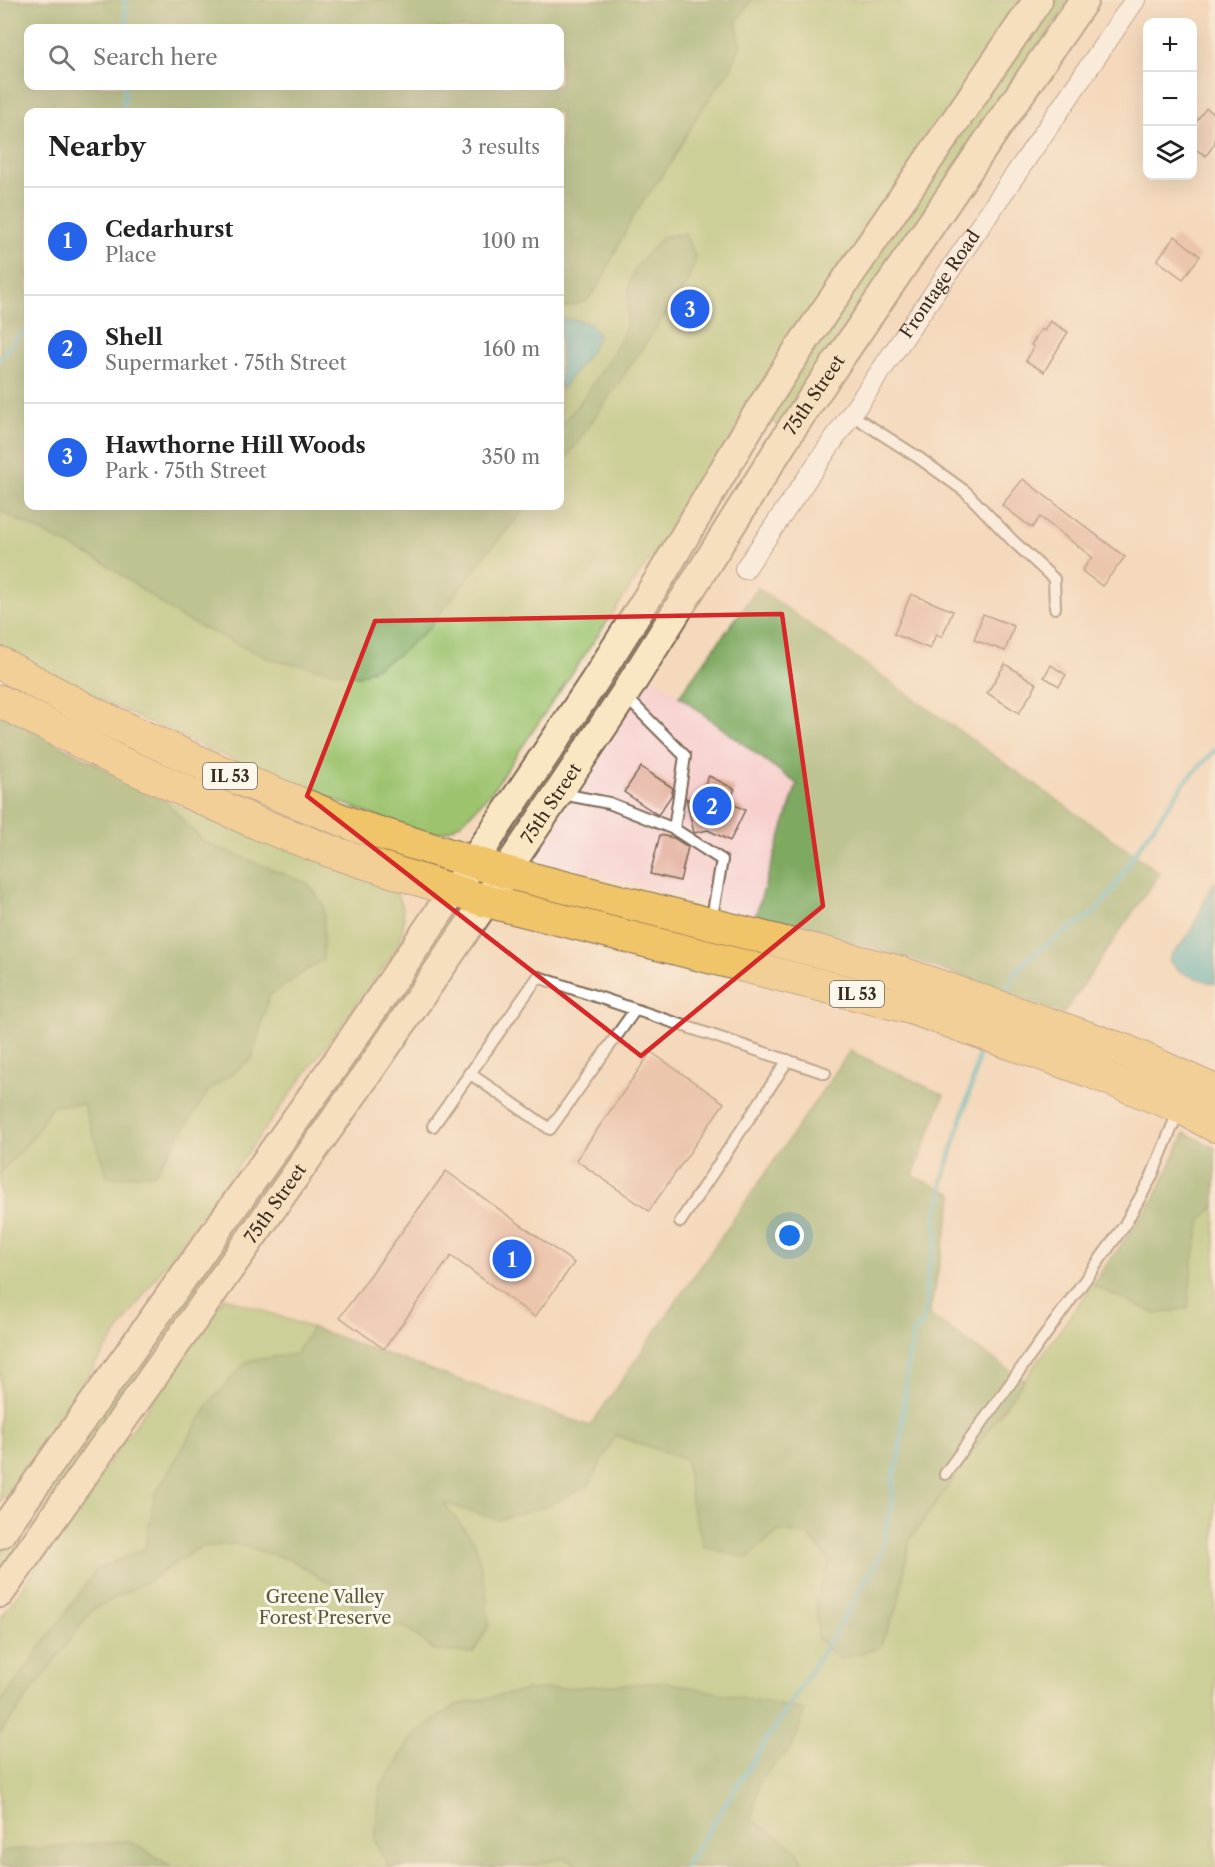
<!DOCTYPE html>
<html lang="en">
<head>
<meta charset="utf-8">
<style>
  :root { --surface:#fff; --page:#f2f2f2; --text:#222; --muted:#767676; --line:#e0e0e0; --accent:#2563eb }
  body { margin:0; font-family:"Libre Caslon Text",serif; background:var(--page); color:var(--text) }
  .controls { position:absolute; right:18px; top:18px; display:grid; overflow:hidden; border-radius:12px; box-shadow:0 6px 24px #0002 }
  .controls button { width:54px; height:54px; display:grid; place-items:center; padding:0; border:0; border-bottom:2px solid var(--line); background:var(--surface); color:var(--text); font:30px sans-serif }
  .you { position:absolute; left:790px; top:1236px; width:21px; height:21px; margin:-15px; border:4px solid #fff; border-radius:50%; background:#1a73e8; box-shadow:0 0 0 9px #1a73e833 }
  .badge { display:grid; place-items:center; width:39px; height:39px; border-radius:50%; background:var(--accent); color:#fff; font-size:20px; font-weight:700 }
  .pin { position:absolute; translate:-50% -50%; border:3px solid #fff; box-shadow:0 2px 6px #0006 }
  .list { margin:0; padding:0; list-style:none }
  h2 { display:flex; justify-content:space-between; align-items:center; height:78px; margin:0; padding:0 24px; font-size:26px }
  h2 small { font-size:20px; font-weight:400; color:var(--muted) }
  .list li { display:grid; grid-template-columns:39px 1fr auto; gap:18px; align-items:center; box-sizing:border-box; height:108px; padding:0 24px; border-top:2px solid var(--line) }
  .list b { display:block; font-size:22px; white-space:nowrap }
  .list p { margin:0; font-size:20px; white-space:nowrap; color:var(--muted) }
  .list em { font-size:20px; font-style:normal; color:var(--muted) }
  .icon { flex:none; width:33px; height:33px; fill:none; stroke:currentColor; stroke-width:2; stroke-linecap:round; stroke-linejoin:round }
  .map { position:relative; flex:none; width:1215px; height:1867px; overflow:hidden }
  .search { position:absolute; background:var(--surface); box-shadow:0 6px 24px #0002; left:24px; top:24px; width:540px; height:66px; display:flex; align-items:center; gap:15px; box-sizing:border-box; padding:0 21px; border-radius:12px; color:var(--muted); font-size:22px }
  .panel { position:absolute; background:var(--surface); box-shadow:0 6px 24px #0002; left:24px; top:108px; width:540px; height:402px; border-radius:12px }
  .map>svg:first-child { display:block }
</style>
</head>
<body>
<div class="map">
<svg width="1215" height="1867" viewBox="0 0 1215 1867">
  <rect width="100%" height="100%" fill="#fbf7ec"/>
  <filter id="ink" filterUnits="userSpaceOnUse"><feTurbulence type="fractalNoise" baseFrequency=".0167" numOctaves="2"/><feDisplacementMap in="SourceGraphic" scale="12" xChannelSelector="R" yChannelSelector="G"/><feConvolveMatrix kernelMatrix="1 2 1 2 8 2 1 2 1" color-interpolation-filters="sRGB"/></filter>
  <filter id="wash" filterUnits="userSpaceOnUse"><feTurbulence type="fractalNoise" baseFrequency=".008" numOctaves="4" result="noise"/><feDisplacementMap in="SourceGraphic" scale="24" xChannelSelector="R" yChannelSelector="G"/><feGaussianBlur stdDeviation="1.35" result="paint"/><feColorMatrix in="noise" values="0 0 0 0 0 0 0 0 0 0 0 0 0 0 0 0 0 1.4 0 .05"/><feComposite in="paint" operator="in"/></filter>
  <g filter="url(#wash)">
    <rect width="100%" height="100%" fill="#f4d9bc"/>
    <polygon fill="#f7d0ce" points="651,675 798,784 755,917 536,858"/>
    <g fill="#9dc36e" stroke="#6c7646" stroke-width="1.5" fill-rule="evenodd">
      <path d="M0,0H1030L492,791C480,803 460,829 443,832C416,837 373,815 348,805C260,772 172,736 88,693C58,678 29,661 0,645ZM28,28H560V86H28ZM28,112H560V506H28Z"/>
      <polygon points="1051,0 1070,0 780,426 768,419"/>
      <path d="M0,713L164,800L393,883C406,911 408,922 396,951L158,1274L0,1502Z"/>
      <polygon points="325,1103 239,1237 0,1572 0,1553"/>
      <polygon points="1185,1133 1215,1148 1215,1867 0,1867 0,1619 224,1297 910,1539 1154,1199"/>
    </g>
    <g fill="#7ea961" stroke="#5c6a40" stroke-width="1.5" fill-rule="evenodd">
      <path d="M0,0H752L736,22L741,45L731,69L699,113L671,163L634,214L600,283L587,301L563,308H560V112H28V506H528L491,548L429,628L397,656L359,676L272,660L182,618L106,564L0,511ZM28,28H560V86H28Z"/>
      <path d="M685,233L696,258L687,283L560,468V425C574,414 623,343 626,326C629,307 625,285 636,268C643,257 654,247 663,237Z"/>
      <polygon points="758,588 1160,873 1063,1014 909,958 755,917 797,784 679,696"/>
      <polygon points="0,713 164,800 204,842 309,884 324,906 323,959 269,996 252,1059 210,1089 155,1173 108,1178 83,1104 51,1106 33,1137 0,1173"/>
      <polygon points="850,1051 944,1095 913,1176 954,1194 929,1315 1024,1380 910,1539 898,1606 879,1648 839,1659 818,1639 816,1598 830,1562 808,1535 779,1531 747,1558 704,1547 692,1507 686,1460 616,1435 588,1486 546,1506 498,1520 444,1503 475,1543 486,1590 489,1626 473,1653 435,1651 407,1628 366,1622 338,1588 291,1560 236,1544 200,1547 148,1581 93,1609 0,1734 0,1704 96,1570 145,1548 155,1495 208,1405 247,1361 296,1354 312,1328 590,1426"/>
      <polygon points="1185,1133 1215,1148 1215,1206 1201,1220 1192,1265 1188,1308 1156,1314 1092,1285 1154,1199"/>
      <polygon points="665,1682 805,1710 793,1746 760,1779 752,1820 797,1850 804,1867 583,1867 564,1858 526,1867 389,1867 375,1842 380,1788 414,1734 456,1705 527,1690"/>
      <polygon points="129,1841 173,1867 0,1867 0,1852 9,1850"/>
    </g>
    <g fill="#46b5c0" stroke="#40706f" stroke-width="1.5">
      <path d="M563,319C579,320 593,320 598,337L590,352L560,391V320Z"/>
      <path d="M1215,882V984C1199,979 1178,975 1169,960C1172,951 1178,949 1183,942C1198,924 1202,900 1215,882Z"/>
    </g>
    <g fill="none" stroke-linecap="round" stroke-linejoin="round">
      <g stroke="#46b5c0" stroke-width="5">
        <polyline points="124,0 127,28"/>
        <polyline points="123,112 125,86"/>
        <polyline points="0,359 13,343 28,328"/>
        <polyline points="1006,991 1017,970 1028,958 1094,913 1111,893 1135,853 1185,782 1215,750"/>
        <polyline points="685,1867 834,1635 881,1554 889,1513 892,1507 893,1475 899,1459 908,1358 911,1350 913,1333 922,1325 926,1305 927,1276 937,1238 936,1212 942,1196 942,1183 974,1077 981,1043"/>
      </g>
    </g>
    <g id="blocks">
      <g fill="#e3ad9c">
        <polygon points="1206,108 1215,114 1215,143 1206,156 1192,147 1192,128"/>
        <polygon points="1175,236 1200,256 1183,279 1157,260"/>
        <polygon points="1050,321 1068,332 1044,372 1026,361 1034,347 1031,345 1041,329 1044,331"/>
        <polygon points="1023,479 1125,557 1102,586 1082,571 1092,557 1040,517 1032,528 1002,505"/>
        <polygon points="911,594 953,611 942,637 936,634 930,649 894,634"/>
        <polygon points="983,614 1014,626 1005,651 974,640"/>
        <polygon points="1005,664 1037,684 1019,713 987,693"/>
        <polygon points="1051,665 1066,675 1059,686 1044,677"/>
        <polygon points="641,767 673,788 671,796 658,815 624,792"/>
        <polygon points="709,776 735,789 729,802 745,810 730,841 708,830 694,833 686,798 695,804"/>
        <polygon points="660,835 674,838 688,847 680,881 650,874"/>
        <polygon points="651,1052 724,1103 649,1211 576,1160"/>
        <polygon points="446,1171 574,1263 535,1317 451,1256 384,1349 340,1317"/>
      </g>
    </g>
  </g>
  <g filter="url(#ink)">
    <use href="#blocks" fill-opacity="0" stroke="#7c6755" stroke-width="1.5"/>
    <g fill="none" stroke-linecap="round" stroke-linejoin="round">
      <defs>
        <g id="service">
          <polyline points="852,415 919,458 966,492 1013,541 1054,579 1055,608"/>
          <polyline points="625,696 685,756 674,829"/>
          <polyline points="562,794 609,803 674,829 722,860 711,923"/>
          <polyline points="469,1073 550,1129 635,1010"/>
          <polyline points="433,1126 538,977 825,1073"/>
          <polyline points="680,1222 788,1060"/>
          <polyline points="945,1474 1124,1226 1151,1178 1179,1110"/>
        </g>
        <g id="minor">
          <path id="s1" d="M745,569L1135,0"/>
        </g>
        <g id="secondary">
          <polyline points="0,1534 336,1063 453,892 594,682 661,576 751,424 790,362 1038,0"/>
          <path id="s2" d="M0,1593L365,1077L486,901L624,695L792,428L1084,0"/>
        </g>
        <g id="primary">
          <polyline points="0,663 93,713 144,737 217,770 357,826 505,872 896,971 1124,1050 1215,1091"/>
          <polyline points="0,701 120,762 259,824 338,854 486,901 911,1008 1089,1071 1180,1107 1215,1126"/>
        </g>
      </defs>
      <use href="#service" stroke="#7c6755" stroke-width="14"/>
      <use href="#minor" stroke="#7c6755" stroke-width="22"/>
      <use href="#secondary" stroke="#7c6755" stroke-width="32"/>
      <use href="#primary" stroke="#7c6755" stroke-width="34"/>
      <use href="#service" stroke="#fff" stroke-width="10"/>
      <use href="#minor" stroke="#fff" stroke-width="20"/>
      <use href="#secondary" stroke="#f9e7c3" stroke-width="28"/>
      <use href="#primary" stroke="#f0c469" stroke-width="32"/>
    </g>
  </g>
  <path d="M0 0H1215V1867H0ZM782,614L823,906L641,1056L307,796L375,621Z" fill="#f4d9bc" fill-opacity=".55" fill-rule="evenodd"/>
  <path fill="none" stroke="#d62828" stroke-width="4.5" stroke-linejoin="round" d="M782,614L823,906L641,1056L307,796L375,621Z"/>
  <g text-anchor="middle" stroke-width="6" stroke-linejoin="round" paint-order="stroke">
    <g fill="#fbf7ec" stroke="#75685c" stroke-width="1.5">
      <rect x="203" y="763" width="54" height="26" rx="4.5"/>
      <rect x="830" y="981" width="54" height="26" rx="4.5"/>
    </g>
    <g font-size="16" font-weight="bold" fill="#3b2a1e">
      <text x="230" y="782">IL 53</text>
      <text x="857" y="1000">IL 53</text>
    </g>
    <g font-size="18" fill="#3b2a1e" stroke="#fbf7ec">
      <text dy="6" stroke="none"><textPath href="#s1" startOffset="345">Frontage Road</textPath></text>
      <text dy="6" stroke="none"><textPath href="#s2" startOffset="1449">75th Street</textPath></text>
      <text dy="6" stroke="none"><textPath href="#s2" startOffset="963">75th Street</textPath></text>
      <text dy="6" stroke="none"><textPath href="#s2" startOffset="477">75th Street</textPath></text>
    </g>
    <g font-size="18" fill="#585836" stroke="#fbf7ec">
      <text x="325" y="1603">Greene Valley<tspan x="325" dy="21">Forest Preserve</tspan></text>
    </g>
  </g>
</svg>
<div class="controls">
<button>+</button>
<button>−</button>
<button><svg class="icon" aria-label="layers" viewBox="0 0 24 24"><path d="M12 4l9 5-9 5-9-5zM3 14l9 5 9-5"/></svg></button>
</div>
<div class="you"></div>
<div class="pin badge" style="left:512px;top:1259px">1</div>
<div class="pin badge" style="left:712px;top:806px">2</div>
<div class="pin badge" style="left:690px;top:309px">3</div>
<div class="search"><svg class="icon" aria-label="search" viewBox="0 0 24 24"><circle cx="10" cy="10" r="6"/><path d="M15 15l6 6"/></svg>Search here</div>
<section class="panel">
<h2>Nearby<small>3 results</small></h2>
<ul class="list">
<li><span class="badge">1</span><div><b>Cedarhurst</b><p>Place</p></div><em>100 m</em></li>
<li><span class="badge">2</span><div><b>Shell</b><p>Supermarket · 75th Street</p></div><em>160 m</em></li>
<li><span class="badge">3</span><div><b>Hawthorne Hill Woods</b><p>Park · 75th Street</p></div><em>350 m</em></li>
</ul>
</section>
</div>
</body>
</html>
